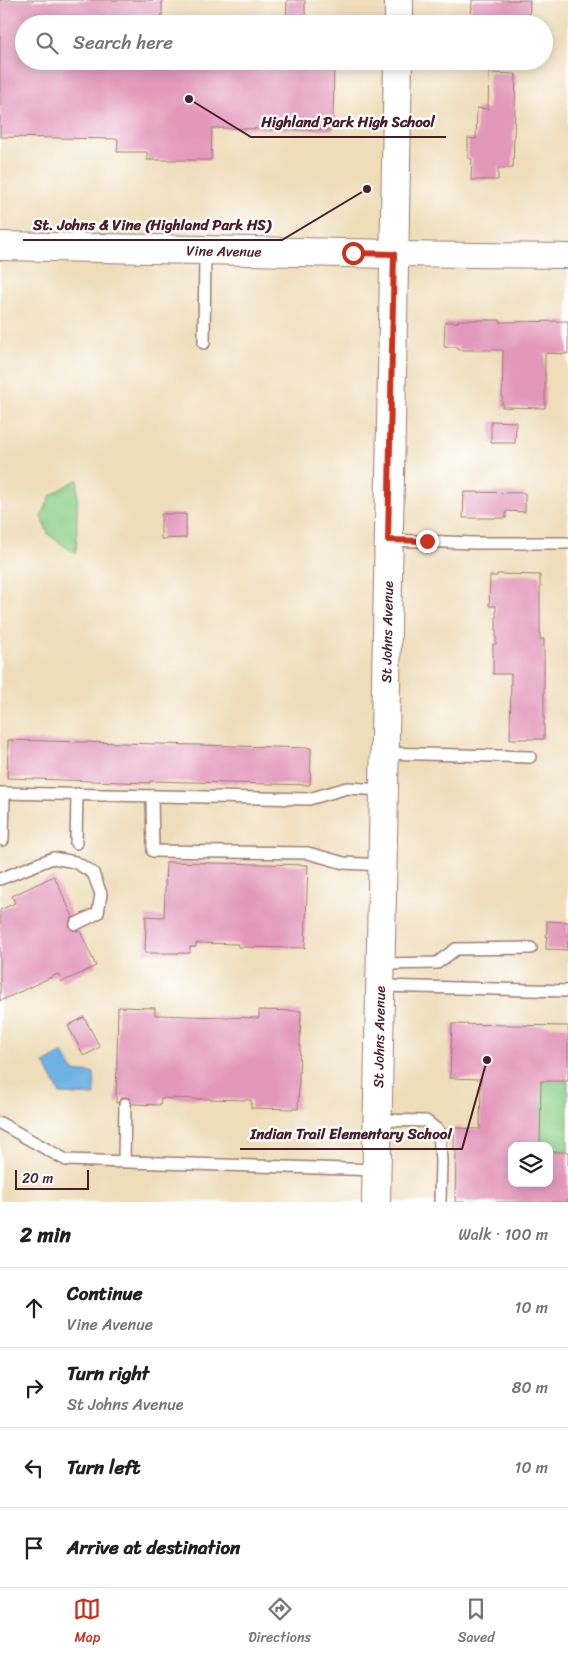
<!DOCTYPE html>
<html lang="en">
<head>
<meta charset="utf-8">
<style>
  :root { --surface:#fff; --page:#f6f6f6; --text:#202124; --muted:#757577; --line:#e0e0e0; --accent:#c8321e }
  body { margin:0; font-family:Sriracha,sans-serif; background:var(--page); color:var(--text) }
  .controls { position:absolute; right:15px; bottom:15px; display:grid; overflow:hidden; border-radius:10px; box-shadow:0 2px 12px #0003 }
  .controls button { width:45px; height:45px; display:grid; place-items:center; padding:0; border:0; border-bottom:1px solid var(--line); background:var(--surface); color:var(--text); font:25px sans-serif }
  .scale { position:absolute; left:15px; bottom:12px; width:74px; box-sizing:border-box; padding-left:5px; border:2px solid #4a1f2b; border-top:0; font-size:14px; line-height:18px; white-space:nowrap; color:#4a1f2b; -webkit-text-stroke:4px #fff; paint-order:stroke }
  .stop { position:absolute; width:15px; height:15px; margin:-11px; border:4px solid #c8321e; border-radius:50%; background:#fff }
  .stop.end { background:#c8321e; border-color:#fff; box-shadow:0 1px 5px #0008 }
  .list { margin:0; padding:0; list-style:none }
  h2 { display:flex; justify-content:space-between; align-items:center; height:65px; margin:0; padding:0 20px; font-size:21px }
  h2 small { font-size:16px; font-weight:400; color:var(--muted) }
  .list li { display:grid; grid-template-columns:32px 1fr auto; gap:15px; align-items:center; box-sizing:border-box; height:80px; padding:0 20px; border-top:1px solid var(--line) }
  .list b { display:block; font-size:19px; white-space:nowrap }
  .list p { margin:0; font-size:16px; white-space:nowrap; color:var(--muted) }
  .list em { font-size:16px; font-style:normal; color:var(--muted) }
  .icon { flex:none; width:28px; height:28px; fill:none; stroke:currentColor; stroke-width:2; stroke-linecap:round; stroke-linejoin:round }
  .map { position:relative; flex:none; width:568px; height:1202px; overflow:hidden }
  .search { position:absolute; background:var(--surface); box-shadow:0 2px 12px #0003; left:15px; right:15px; top:15px; height:55px; display:flex; align-items:center; gap:12px; box-sizing:border-box; padding:0 18px; border-radius:28px; color:var(--muted); font-size:19px }
  .sheet { height:385px; background:var(--surface) }
  nav { display:flex; justify-content:space-around; align-items:center; box-sizing:border-box; height:70px; border-top:1px solid var(--line); background:var(--surface); font-size:14px; color:var(--muted) }
  nav a { display:grid; justify-items:center; gap:2px }
  nav .on { color:var(--accent) }
  .map>svg:first-child { display:block }
</style>
</head>
<body>
<div class="map">
<svg width="568" height="1202" viewBox="0 0 568 1202">
  <rect width="100%" height="100%" fill="#fff"/>
  <filter id="ink" filterUnits="userSpaceOnUse"><feTurbulence type="fractalNoise" baseFrequency=".02" numOctaves="2"/><feDisplacementMap in="SourceGraphic" scale="10" xChannelSelector="R" yChannelSelector="G"/><feConvolveMatrix kernelMatrix="1 2 1 2 8 2 1 2 1" color-interpolation-filters="sRGB"/></filter>
  <filter id="wash" filterUnits="userSpaceOnUse"><feTurbulence type="fractalNoise" baseFrequency=".0096" numOctaves="4" result="noise"/><feDisplacementMap in="SourceGraphic" scale="20" xChannelSelector="R" yChannelSelector="G"/><feGaussianBlur stdDeviation="1.12" result="paint"/><feColorMatrix in="noise" values="0 0 0 0 0 0 0 0 0 0 0 0 0 0 0 0 0 1.4 0 .05"/><feComposite in="paint" operator="in"/></filter>
  <g filter="url(#wash)">
    <rect width="100%" height="100%" fill="#efddba"/>
    <g fill="#89cd86" stroke="#6a7658">
      <polygon points="78,479 76,554 49,535 41,517 51,495"/>
      <polygon points="541,1081 568,1081 568,1152 549,1152 549,1146 524,1146"/>
    </g>
    <polygon fill="#6eb2e4" stroke="#5c6888" points="63,1053 73,1071 94,1073 95,1096 60,1094 44,1063"/>
    <g id="blocks">
      <g fill="#e397bb">
        <polygon points="0,0 162,0 162,21 34,20 34,24 24,24 24,61 334,61 333,130 212,128 211,160 147,160 147,152 117,152 118,139 0,137"/>
        <polygon points="287,0 305,0 305,24 286,24"/>
        <polygon points="472,0 530,0 529,24 471,24"/>
        <polygon points="489,73 516,74 513,168 498,168 498,180 471,180 472,159 468,158 468,138 476,139 477,108 488,109"/>
        <polygon points="458,320 500,320 500,322 568,321 568,354 545,353 545,408 502,407 503,350 458,350 458,347 444,347 445,322 458,322"/>
        <polygon points="491,421 516,422 515,443 491,443"/>
        <polygon points="464,492 525,493 525,512 506,511 506,518 463,518"/>
        <polygon points="161,514 186,514 186,538 161,539"/>
        <polygon points="497,574 540,575 540,639 544,639 544,739 510,739 511,674 493,674 493,644 496,644 496,606 489,606 490,576 497,576"/>
        <polygon points="8,740 311,748 310,785 150,781 150,783 7,778"/>
        <polygon points="166,862 308,865 305,948 238,947 238,944 196,943 196,947 190,947 190,953 145,953 146,916 164,917"/>
        <polygon points="54,876 73,917 70,920 69,927 72,930 80,931 96,966 62,982 58,974 0,1001 0,910 15,903 12,896"/>
        <polygon points="547,921 568,922 568,950 546,949"/>
        <polygon points="118,1007 155,1008 155,1015 259,1018 259,1010 301,1011 298,1109 251,1108 251,1100 161,1098 160,1105 132,1104 129,1098 125,1097 121,1098 118,1103 116,1103"/>
        <polygon points="84,1017 100,1047 84,1056 68,1026"/>
        <polygon points="452,1024 568,1026 568,1081 541,1081 540,1146 512,1146 512,1183 549,1183 549,1152 568,1152 568,1202 455,1202 456,1150 454,1150 454,1128 480,1129 481,1079 450,1078"/>
      </g>
    </g>
  </g>
  <g filter="url(#ink)">
    <use href="#blocks" fill-opacity="0" stroke="#9c7e72" stroke-width="1"/>
    <g fill="none" stroke-linecap="round" stroke-linejoin="round">
      <defs>
        <g id="service">
          <polyline points="204,343 205,250"/>
          <polyline points="388,540 474,543 568,543"/>
          <polyline points="384,753 530,757"/>
          <polyline points="0,793 309,799 347,788 384,790"/>
          <polyline points="152,796 153,851 308,853 344,863 382,865"/>
          <polyline points="3,840 4,793"/>
          <polyline points="76,843 77,794"/>
          <polyline points="0,879 53,858 75,862 93,873 101,894 98,913 76,924"/>
          <polyline points="380,964 437,963 456,949 531,948"/>
          <polyline points="380,986 568,991"/>
          <polyline points="378,1120 426,1121 439,1131 441,1161 440,1202"/>
          <polyline points="0,1123 66,1160 377,1170"/>
          <polyline points="124,1161 125,1104"/>
        </g>
        <polyline id="minor" points="394,254 568,256"/>
        <g id="tertiary">
          <polyline points="399,24 399,0"/>
          <polyline points="0,246 394,254"/>
          <polyline points="376,1202 398,61"/>
        </g>
      </defs>
      <use href="#service" stroke="#9c7e72" stroke-width="14"/>
      <use href="#minor" stroke="#9c7e72" stroke-width="26"/>
      <use href="#tertiary" stroke="#9c7e72" stroke-width="30"/>
      <use href="#service" stroke="#fff" stroke-width="11"/>
      <use href="#minor" stroke="#fff" stroke-width="24"/>
      <use href="#tertiary" stroke="#fff" stroke-width="28"/>
    </g>
  </g>
  <g fill="none" stroke-linecap="round" stroke-linejoin="round" filter="url(#ink)">
    <polyline stroke="#c8321e" stroke-width="6" points="353,253 394,254 388,540 427,541"/>
  </g>
  <g text-anchor="middle" stroke-width="4.5" stroke-linejoin="round" paint-order="stroke">
    <g font-size="14" fill="#4a1f2b" stroke="#fff">
      <text transform="translate(224 251) rotate(1)" y="5">Vine Avenue</text>
      <text transform="translate(387 632) rotate(-89)" y="5">St Johns Avenue</text>
      <text transform="translate(379 1037) rotate(-89)" y="5">St Johns Avenue</text>
    </g>
  </g>
  <path fill="none" stroke="#4a1f2b" stroke-width="2" d="M189 99L251 137H446M367 189L282 240H23M487 1060L462 1149H240"/>
  <g fill="#4a1f2b" stroke="#fff" stroke-width="2">
    <circle cx="189" cy="99" r="5"/>
    <circle cx="367" cy="189" r="5"/>
    <circle cx="487" cy="1060" r="5"/>
  </g>
  <g font-size="15" text-anchor="middle" font-weight="bold" fill="#4a1f2b" stroke="#fff" stroke-width="4.5" stroke-linejoin="round" paint-order="stroke">
    <text x="348" y="127">Highland Park High School</text>
    <text x="152" y="230">St. Johns &amp; Vine (Highland Park HS)</text>
    <text x="351" y="1139">Indian Trail Elementary School</text>
  </g>
</svg>
<div class="controls">
<button><svg class="icon" aria-label="layers" viewBox="0 0 24 24"><path d="M12 4l9 5-9 5-9-5zM3 14l9 5 9-5"/></svg></button>
</div>
<div class="scale">20 m</div>
<div class="stop" style="left:353px;top:253px"></div>
<div class="stop end" style="left:427px;top:541px"></div>
<div class="search"><svg class="icon" aria-label="search" viewBox="0 0 24 24"><circle cx="10" cy="10" r="6"/><path d="M15 15l6 6"/></svg>Search here</div>
</div>
<section class="sheet">
<h2>2 min<small>Walk · 100 m</small></h2>
<ul class="list">
<li><svg class="icon" aria-label="ahead" viewBox="0 0 24 24"><path d="M12 20V5M6 11l6-6 6 6"/></svg><div><b>Continue</b><p>Vine Avenue</p></div><em>10 m</em></li>
<li><svg class="icon" aria-label="right" viewBox="0 0 24 24"><path d="M7 20v-9h11M14 6l5 5-5 5"/></svg><div><b>Turn right</b><p>St Johns Avenue</p></div><em>80 m</em></li>
<li><svg class="icon" aria-label="left" viewBox="0 0 24 24"><path d="M17 20v-9H6M10 6l-5 5 5 5"/></svg><div><b>Turn left</b></div><em>10 m</em></li>
<li><svg class="icon" aria-label="arrive" viewBox="0 0 24 24"><path d="M6 21V4h12l-3 4 3 4H6"/></svg><div><b>Arrive at destination</b></div></li>
</ul>
</section>
<nav>
<a class="on"><svg class="icon" aria-label="map" viewBox="0 0 24 24"><path d="M3 6l6-2 6 2 6-2v14l-6 2-6-2-6 2zM9 4v14M15 6v14"/></svg>Map</a>
<a><svg class="icon" aria-label="directions" viewBox="0 0 24 24"><path d="M12 3l9 9-9 9-9-9zM9 14v-3h6M13 9l2 2-2 2"/></svg>Directions</a>
<a><svg class="icon" aria-label="saved" viewBox="0 0 24 24"><path d="M7 4h10v16l-5-4-5 4z"/></svg>Saved</a>
</nav>
</body>
</html>
